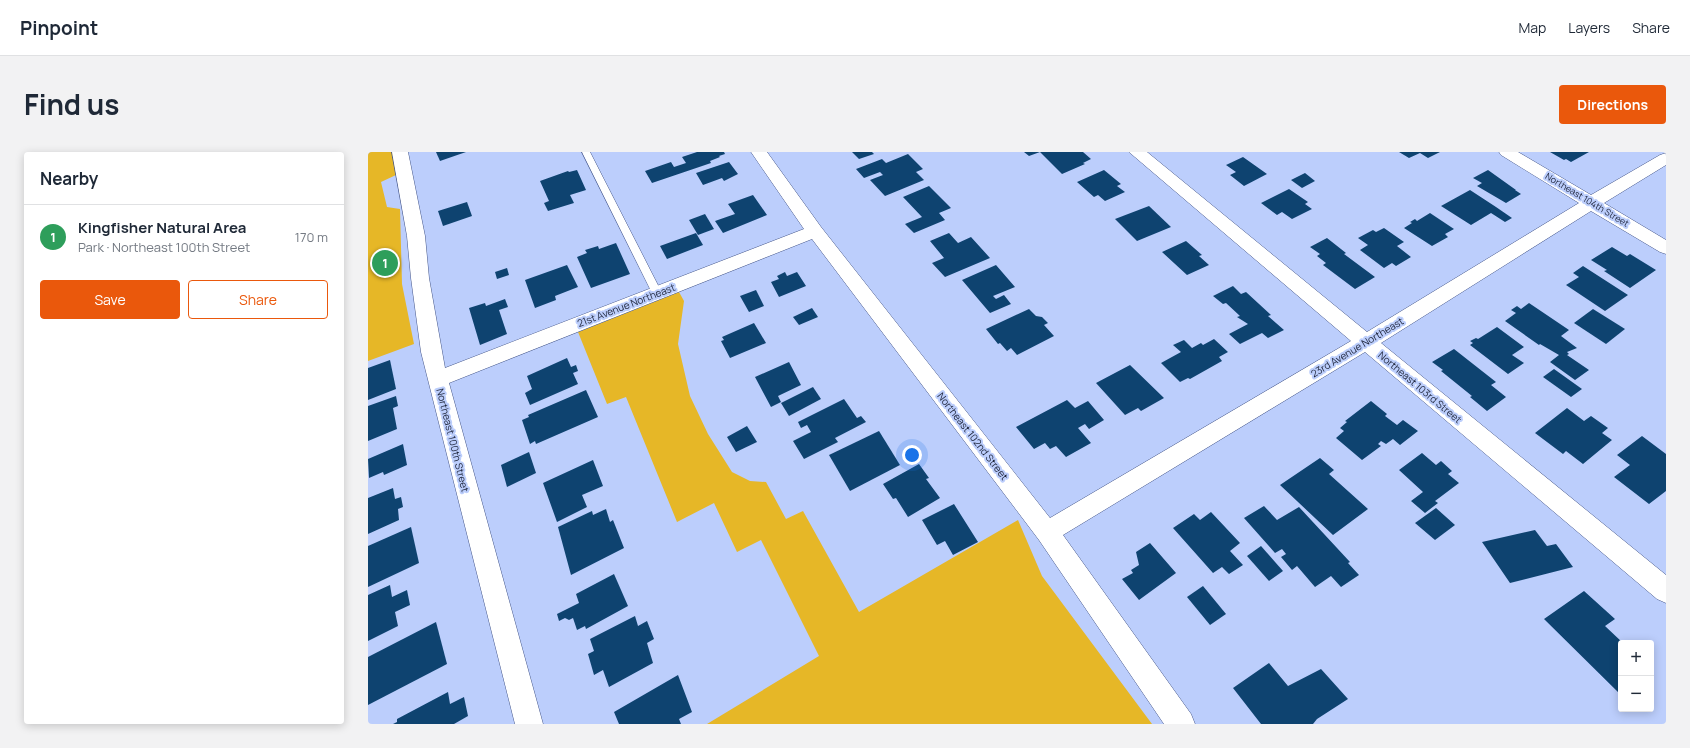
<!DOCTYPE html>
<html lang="en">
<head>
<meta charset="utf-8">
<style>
  :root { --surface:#fff; --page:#f2f2f3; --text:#1f2937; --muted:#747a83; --line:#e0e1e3; --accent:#ea580c }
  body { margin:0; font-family:Manrope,sans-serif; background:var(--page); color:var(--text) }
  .controls { position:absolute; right:12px; bottom:12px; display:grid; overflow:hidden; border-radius:4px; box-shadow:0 2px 10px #0003 }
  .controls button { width:36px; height:36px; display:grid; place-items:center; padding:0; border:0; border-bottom:1px solid var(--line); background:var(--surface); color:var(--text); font:20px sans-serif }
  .you { position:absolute; left:544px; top:303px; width:14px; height:14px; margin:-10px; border:3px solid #fff; border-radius:50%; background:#1a73e8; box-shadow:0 0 0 6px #1a73e833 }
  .badge { display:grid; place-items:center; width:26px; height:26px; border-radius:50%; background:var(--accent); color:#fff; font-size:13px; font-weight:700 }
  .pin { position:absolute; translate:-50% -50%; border:2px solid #fff; box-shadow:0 1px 4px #0006 }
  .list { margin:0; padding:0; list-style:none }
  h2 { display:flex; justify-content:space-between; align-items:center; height:52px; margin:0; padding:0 16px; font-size:17px }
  h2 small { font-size:13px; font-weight:400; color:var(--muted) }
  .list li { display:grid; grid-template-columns:26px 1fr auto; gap:12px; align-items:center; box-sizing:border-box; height:64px; padding:0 16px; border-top:1px solid var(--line) }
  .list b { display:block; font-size:15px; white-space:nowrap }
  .list p { margin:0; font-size:13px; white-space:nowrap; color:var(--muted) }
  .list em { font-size:13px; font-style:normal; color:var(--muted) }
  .actions { display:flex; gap:8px; padding:12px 16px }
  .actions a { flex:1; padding:9px 0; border:1px solid var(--accent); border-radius:4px; text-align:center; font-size:14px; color:var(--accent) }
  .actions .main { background:var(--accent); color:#fff }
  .map { position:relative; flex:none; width:1298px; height:572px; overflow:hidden; border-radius:4px }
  header { display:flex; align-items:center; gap:24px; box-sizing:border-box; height:56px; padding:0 20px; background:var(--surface); border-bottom:1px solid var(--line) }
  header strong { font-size:19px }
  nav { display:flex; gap:22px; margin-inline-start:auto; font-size:14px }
  .intro { display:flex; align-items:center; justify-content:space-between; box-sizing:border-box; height:96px; padding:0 24px }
  h1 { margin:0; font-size:28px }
  .button { padding:10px 18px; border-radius:4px; background:var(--accent); color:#fff; font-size:14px; font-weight:700 }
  main { display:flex; gap:24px; padding:0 24px }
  aside { flex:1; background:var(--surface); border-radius:4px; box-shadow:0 2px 10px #0003 }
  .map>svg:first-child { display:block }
</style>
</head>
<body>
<header>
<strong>Pinpoint</strong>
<nav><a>Map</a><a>Layers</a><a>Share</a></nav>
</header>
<div class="intro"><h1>Find us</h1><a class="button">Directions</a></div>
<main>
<aside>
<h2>Nearby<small></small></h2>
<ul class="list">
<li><span class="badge" style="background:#2e9e5b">1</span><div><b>Kingfisher Natural Area</b><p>Park · Northeast 100th Street</p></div><em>170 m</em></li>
</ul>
<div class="actions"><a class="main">Save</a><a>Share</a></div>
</aside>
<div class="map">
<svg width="1298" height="572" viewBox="0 0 1298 572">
  <rect width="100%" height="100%" fill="#bccefc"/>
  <g fill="#e6b727">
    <polygon points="0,0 25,0 28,23 13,30 19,55 32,57 34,132 46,192 0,209"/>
    <polygon points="311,140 316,149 310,192 322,244 340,282 364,320 382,329 398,330 418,367 435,359 491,460 650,368 674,424 784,572 339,572 451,504 393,388 369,400 346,351 309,370 258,245 239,252 210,180"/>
  </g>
  <g fill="#0e4370">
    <polygon points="68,0 98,0 72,9"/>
    <polygon points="329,0 356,0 357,2 351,4 352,5 342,9 343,11 284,31 277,19 303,10 306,15 318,11 314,5"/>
    <polygon points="484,0 504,0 506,2 491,7"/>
    <polygon points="656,0 715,0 723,7 715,11 717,12 694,22 672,0 661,4"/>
    <polygon points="1031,0 1072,0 1060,6 1052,1 1041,6"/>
    <polygon points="1182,0 1221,0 1203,10 1198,7 1196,8"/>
    <polygon points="540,2 555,17 548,20 556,28 517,44 502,28 515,23 512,20 496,26 488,17 514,7 518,11"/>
    <polygon points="875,5 899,22 876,34 862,23 868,20 858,13"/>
    <polygon points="361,10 370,22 356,29 354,26 335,33 328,21"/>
    <polygon points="209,18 218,38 202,43 206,51 180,59 176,51 181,49 172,29 200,19 201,20"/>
    <polygon points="736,18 753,32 749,34 757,40 737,49 730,43 726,45 709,30"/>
    <polygon points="1120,18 1148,38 1147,38 1153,42 1138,51 1109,34 1114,31 1105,26"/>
    <polygon points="937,21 947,29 934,36 923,28"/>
    <polygon points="561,34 583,56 571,61 577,68 546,81 537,72 554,65 535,45"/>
    <polygon points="921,37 940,50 937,52 944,57 924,67 914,60 909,63 893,51"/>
    <polygon points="1102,38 1128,55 1144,66 1137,70 1123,61 1103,73 1073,54"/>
    <polygon points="385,43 399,63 355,81 347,69 367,62 360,52"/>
    <polygon points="99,50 104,64 75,74 70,59"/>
    <polygon points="781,54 803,75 769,89 747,67"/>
    <polygon points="1062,61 1086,77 1077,82 1080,85 1064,94 1036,76 1044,71 1042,70 1047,67 1049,69"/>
    <polygon points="337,62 346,77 330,83 321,68"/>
    <polygon points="1016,76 1036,90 1029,94 1043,105 1028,114 1024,111 1016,116 992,98 1000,93 990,86 1005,78 1008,80"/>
    <polygon points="328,81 335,93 299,107 292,94"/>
    <polygon points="581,81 590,91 603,85 622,106 577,125 564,111 576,106 562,89"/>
    <polygon points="959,86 978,101 976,102 1007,125 987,137 955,113 958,111 949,104 952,102 942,95"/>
    <polygon points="818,89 834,103 831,104 841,113 819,123 794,100"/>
    <polygon points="248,91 262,122 223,136 209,105 219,101 217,98 230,94 231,97"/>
    <polygon points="1244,95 1259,104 1262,102 1288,118 1262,136 1236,119 1239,118 1223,108"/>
    <polygon points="199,113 210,135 187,144 188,148 167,156 157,128"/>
    <polygon points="628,113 647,135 625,144 628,147 636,143 643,152 622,161 594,128"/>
    <polygon points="1215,114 1260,143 1237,159 1198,133 1211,125 1205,121"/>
    <polygon points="139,116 141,123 129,127 127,120"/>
    <polygon points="417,120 419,124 429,120 438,134 411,145 403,130 411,127 409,124"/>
    <polygon points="865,134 873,142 878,140 903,163 900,164 916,178 900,186 894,181 872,192 861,182 880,172 869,165 872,164 858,151 855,152 845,144"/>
    <polygon points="388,138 396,154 381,160 372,144"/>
    <polygon points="137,147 140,155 131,158 139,182 112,193 101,156 117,151 118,154"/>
    <polygon points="1161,151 1201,178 1193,184 1209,196 1199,200 1201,202 1199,203 1221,218 1207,228 1182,210 1191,203 1172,192 1171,193 1137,169 1148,161 1143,158 1149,154 1153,157"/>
    <polygon points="444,156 450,165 431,173 425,165"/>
    <polygon points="661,157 668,164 674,165 680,171 676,173 686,184 649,203 643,196 639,199 632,191 630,192 618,177"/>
    <polygon points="1225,157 1257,177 1238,192 1206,171"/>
    <polygon points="386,171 398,191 362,206 353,189 356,188 354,185"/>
    <polygon points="1129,175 1156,195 1144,203 1156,211 1140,222 1102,193 1105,191 1102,189 1108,186 1110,187"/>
    <polygon points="846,187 860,200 851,205 854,209 822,227 820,226 812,230 793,211 813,200 805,193 816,188 824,196 833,191 835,193"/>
    <polygon points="1086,197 1128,230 1123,233 1138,245 1119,259 1102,245 1104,244 1073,219 1075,218 1064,210"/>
    <polygon points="199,206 203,215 208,213 210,219 205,221 210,232 162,253 157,241 164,237 159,224"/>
    <polygon points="22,208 28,237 0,248 0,216"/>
    <polygon points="421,210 433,233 410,244 413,250 403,255 387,225"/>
    <polygon points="762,213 796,246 773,259 770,256 757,263 728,231"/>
    <polygon points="1186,217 1214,237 1203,245 1175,225"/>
    <polygon points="445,235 453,247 421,264 413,251"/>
    <polygon points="218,238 230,265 168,292 167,289 162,292 154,268 161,265 160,263"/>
    <polygon points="28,244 30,254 25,256 29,277 0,289 0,254"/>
    <polygon points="476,247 489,266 493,264 498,270 467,286 470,290 436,307 425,289 443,280 439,273 433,276 430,270"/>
    <polygon points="699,248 707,256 720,249 736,268 721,277 717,272 710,276 723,291 698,305 688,294 682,297 677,291 666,297 648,275"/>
    <polygon points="1003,249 1019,262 1017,264 1029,273 1035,268 1050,279 1032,293 1025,287 1018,292 1013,289 1010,292 1013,294 994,308 968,286 976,279 972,276 979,270 977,269"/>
    <polygon points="1199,256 1216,269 1223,264 1240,276 1234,281 1244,288 1215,312 1198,299 1195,302 1167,281"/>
    <polygon points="379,274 389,290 368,300 359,285"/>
    <polygon points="511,279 532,313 482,339 461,303"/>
    <polygon points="1274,284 1298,302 1298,339 1281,352 1246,325 1262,313 1249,303"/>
    <polygon points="35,292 39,313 16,323 15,320 1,326 0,307"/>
    <polygon points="161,300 168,321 139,335 133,313"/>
    <polygon points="1054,301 1068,313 1073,309 1084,319 1080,322 1091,331 1067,349 1070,351 1057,361 1043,349 1055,340 1031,318"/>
    <polygon points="952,306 966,318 961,322 1000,357 965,383 912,333"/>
    <polygon points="225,308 235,334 214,343 219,355 189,370 175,331"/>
    <polygon points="551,312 561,326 558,327 572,346 540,365 528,346 525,347 515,332"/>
    <polygon points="25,336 27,347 33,345 35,355 30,357 31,368 0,382 0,346"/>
    <polygon points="586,352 610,390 585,403 577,389 569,393 554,368"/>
    <polygon points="896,354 909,368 931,355 982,410 980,411 991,423 973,435 963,424 947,435 929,414 924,418 913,405 918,402 914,397 907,401 876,366"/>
    <polygon points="1068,356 1087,373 1067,388 1047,371"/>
    <polygon points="238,357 242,370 245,368 256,396 203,423 190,375 224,359 225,363"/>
    <polygon points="843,360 872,391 862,399 875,413 861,422 854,415 845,421 805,376 826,362 832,368"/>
    <polygon points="43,375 51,411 0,435 0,394"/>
    <polygon points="1167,378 1179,394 1188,392 1205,415 1142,431 1114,390"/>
    <polygon points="782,391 808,421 771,448 754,427 765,421 763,418 771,413 768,400"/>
    <polygon points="893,394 915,419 901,429 879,404"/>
    <polygon points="246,422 260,454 218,477 217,474 209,478 205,466 201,468 197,466 191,469 189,462 211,451 208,442"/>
    <polygon points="22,433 24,445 39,438 42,453 27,460 30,474 0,489 0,443"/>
    <polygon points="835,434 858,462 842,473 819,445"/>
    <polygon points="1216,439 1247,467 1237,474 1255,491 1253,491 1253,543 1176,467"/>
    <polygon points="267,464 270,474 279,469 286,487 279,491 285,511 241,535 235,518 226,523 220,502 226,499 222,487"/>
    <polygon points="68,470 79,512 0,553 0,505"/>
    <polygon points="901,511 920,534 953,517 980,547 949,567 945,572 893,572 865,536"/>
    <polygon points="310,523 324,560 311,567 313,572 251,572 246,560"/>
    <polygon points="80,540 82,552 96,545 100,564 86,572 25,572 29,570 29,567"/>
  </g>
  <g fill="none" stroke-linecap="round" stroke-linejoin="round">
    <defs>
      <polygon id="lane" points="214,0 222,0 294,141 293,144 285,144 284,141"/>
      <polygon id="street" points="24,0 40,0 57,84 61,126 77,216 436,77 383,0 399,0 453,75 682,366 983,189 761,0 779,0 999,180 1211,51 1133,3 1131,0 1150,0 1223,43 1292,3 1298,1 1298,13 1236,51 1298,88 1298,102 1292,100 1223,59 1013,191 1298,423 1298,451 1289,447 997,200 695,383 823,562 827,572 796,572 671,388 444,87 81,231 175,572 147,572 53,200 43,126 39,84"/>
    </defs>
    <use href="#lane" stroke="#465789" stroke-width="1"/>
    <use href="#street" stroke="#465789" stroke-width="1"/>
    <use href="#lane" fill="#fff" fill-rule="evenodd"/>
    <use href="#street" fill="#fff" fill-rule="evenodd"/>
  </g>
  <g text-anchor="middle" stroke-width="4" stroke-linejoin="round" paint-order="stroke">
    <g font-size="9" fill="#1f263c" stroke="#bccefc">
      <text transform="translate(1219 48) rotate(31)" y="3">Northeast 104th Street</text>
    </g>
    <g font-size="10" fill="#1f263c" stroke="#bccefc">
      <text transform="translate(258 153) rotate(-21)" y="4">21st Avenue Northeast</text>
      <text transform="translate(989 195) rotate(-31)" y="4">23rd Avenue Northeast</text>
      <text transform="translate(1052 235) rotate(40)" y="4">Northeast 103rd Street</text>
      <text transform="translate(605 284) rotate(52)" y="4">Northeast 102nd Street</text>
      <text transform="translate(85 288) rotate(76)" y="4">Northeast 100th Street</text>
    </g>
  </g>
</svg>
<div class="controls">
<button>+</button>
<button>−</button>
</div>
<div class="you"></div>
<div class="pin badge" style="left:17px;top:111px;background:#2e9e5b">1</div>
</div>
</main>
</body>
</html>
